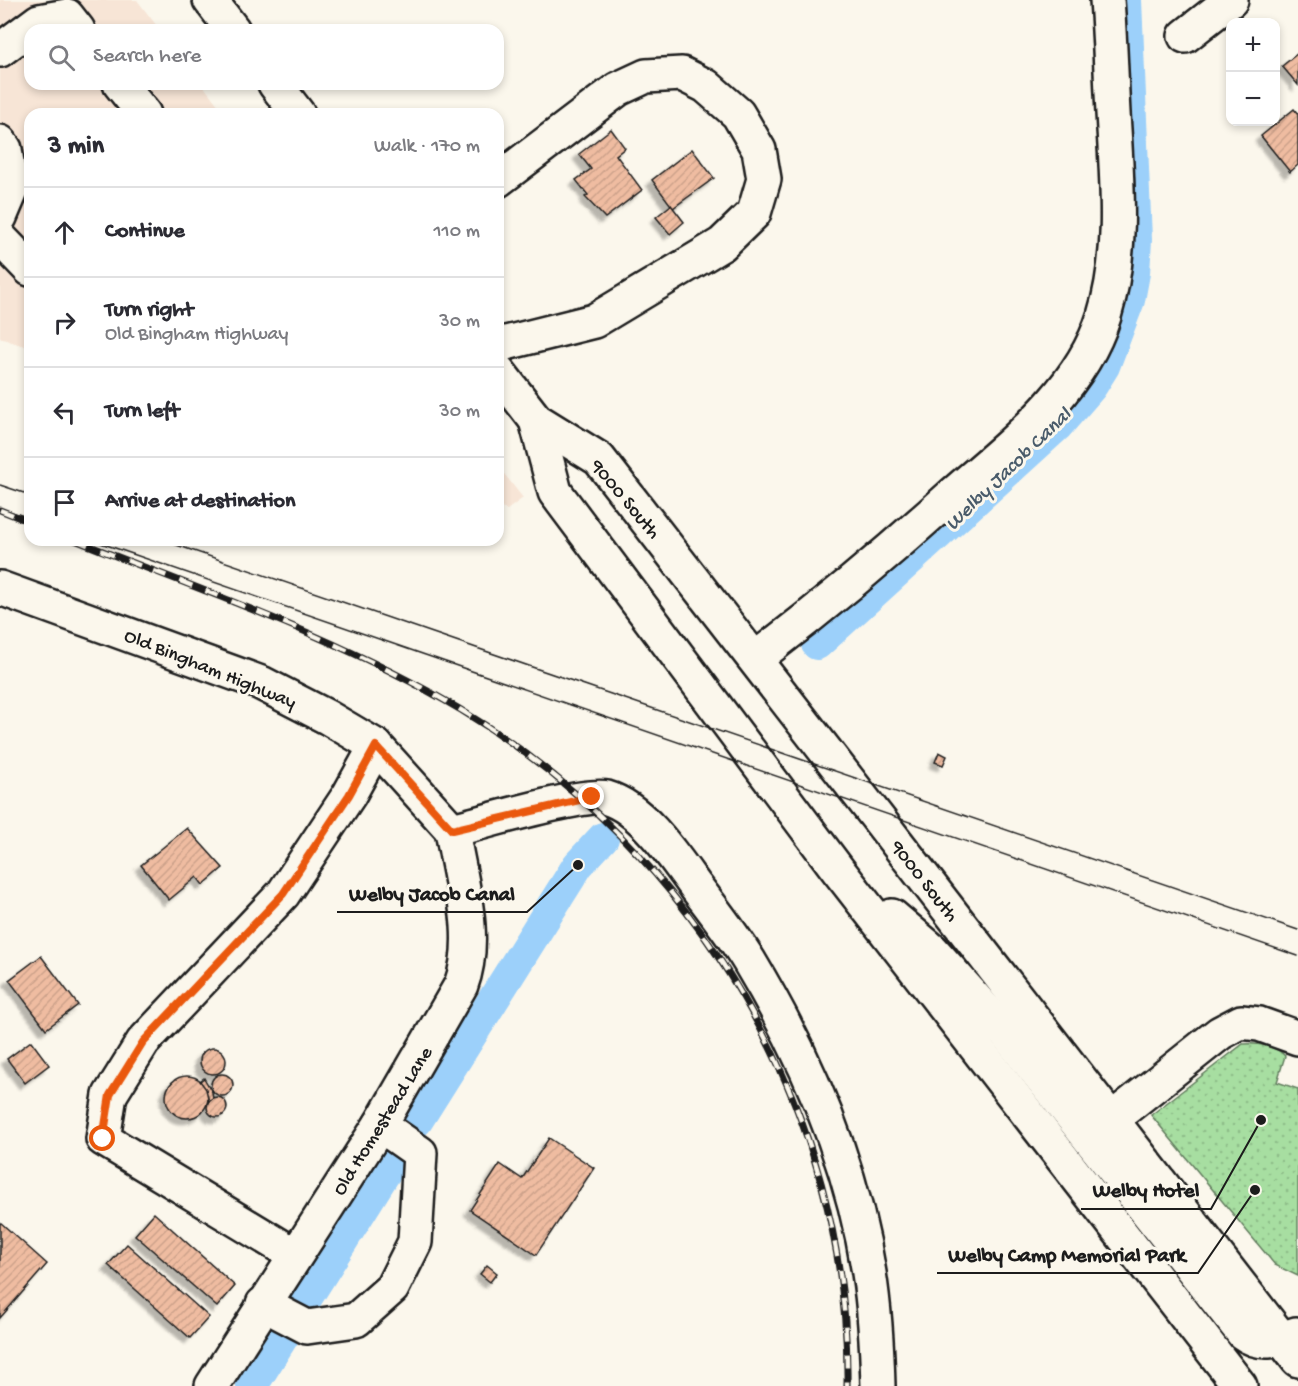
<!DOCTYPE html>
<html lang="en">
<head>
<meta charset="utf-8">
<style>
  :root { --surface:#fff; --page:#f7f7f7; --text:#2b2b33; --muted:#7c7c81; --line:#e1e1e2 }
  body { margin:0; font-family:"Gochi Hand",sans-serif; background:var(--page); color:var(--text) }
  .controls { position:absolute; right:18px; top:18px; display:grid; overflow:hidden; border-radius:12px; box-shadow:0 3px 9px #0003 }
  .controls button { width:54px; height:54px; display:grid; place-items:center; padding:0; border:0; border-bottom:2px solid var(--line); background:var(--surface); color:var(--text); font:30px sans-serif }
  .stop { position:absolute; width:18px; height:18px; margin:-14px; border:4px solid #ea580c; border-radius:50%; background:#fff }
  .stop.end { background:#ea580c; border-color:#fff; box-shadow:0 2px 6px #0008 }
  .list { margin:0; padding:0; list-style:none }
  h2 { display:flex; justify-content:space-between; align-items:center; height:78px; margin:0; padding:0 24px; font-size:26px }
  h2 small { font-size:20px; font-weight:400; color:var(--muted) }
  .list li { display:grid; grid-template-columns:39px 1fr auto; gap:18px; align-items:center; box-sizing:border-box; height:90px; padding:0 24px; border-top:2px solid var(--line) }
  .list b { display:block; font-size:22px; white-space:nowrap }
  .list p { margin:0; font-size:20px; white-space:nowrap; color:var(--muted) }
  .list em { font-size:20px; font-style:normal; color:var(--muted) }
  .icon { flex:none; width:33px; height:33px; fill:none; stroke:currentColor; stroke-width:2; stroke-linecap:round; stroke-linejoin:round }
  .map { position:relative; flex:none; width:1298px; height:1386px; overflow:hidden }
  .search { position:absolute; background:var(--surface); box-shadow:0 3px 9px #0003; left:24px; top:24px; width:480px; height:66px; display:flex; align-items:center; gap:15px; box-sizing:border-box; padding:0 21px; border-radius:18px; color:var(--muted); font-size:22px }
  .panel { position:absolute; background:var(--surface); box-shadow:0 3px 9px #0003; left:24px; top:108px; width:480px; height:438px; border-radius:18px }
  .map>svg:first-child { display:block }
</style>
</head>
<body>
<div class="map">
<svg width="1298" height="1386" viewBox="0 0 1298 1386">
  <defs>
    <pattern id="park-dots" width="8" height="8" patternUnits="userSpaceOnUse" patternTransform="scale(1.5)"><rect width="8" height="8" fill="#a7dea1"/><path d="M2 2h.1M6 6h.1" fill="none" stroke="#8fbe8a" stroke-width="1.8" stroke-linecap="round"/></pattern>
    <pattern id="building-hatch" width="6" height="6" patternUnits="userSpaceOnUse" patternTransform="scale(1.5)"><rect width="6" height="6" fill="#efbca1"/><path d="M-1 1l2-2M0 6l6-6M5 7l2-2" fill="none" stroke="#cca18a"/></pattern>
    <filter id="shadow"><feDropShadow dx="-5.5" dy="5.5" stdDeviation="1.5" flood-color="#0004"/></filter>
  </defs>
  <rect width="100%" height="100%" fill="#fbf7ec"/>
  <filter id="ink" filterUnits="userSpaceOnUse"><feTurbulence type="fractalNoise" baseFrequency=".0167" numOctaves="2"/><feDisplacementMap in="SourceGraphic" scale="12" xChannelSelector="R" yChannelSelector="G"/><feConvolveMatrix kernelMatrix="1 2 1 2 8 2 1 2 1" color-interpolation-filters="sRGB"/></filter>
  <g filter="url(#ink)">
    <g fill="#f7e5d6">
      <polygon points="0,0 137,0 160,30 30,30 30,84 202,84 225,114 30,114 30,348 0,338"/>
      <polygon points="498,466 523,498 507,510 498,507"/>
    </g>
    <path fill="url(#park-dots)" stroke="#627d5e" stroke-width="1.5" d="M1243,1044C1257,1043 1276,1045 1285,1056L1277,1082L1298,1089V1276L1275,1265L1151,1115Z"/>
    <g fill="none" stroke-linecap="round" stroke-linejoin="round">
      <g stroke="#9cd0fa" stroke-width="32">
        <polyline points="817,644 1057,426 1091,387 1104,366 1129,300 1134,273 1136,240 1126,0"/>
        <polyline points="417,1121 578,865 603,838"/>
        <polyline points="304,1302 391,1163"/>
        <polyline points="252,1386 287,1330"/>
      </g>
    </g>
    <g fill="url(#building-hatch)" stroke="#1c1c1c" stroke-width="1.5" filter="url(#shadow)">
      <polygon points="1298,53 1298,85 1282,66"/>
      <polygon points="1294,109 1298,114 1298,165 1290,172 1261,136"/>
      <polygon points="611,129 625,148 616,155 642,190 605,218 585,197 588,195 576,180 591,169 579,154"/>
      <polygon points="692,149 714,178 673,208 652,180"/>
      <polygon points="671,205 684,222 670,234 656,217"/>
      <polygon points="939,752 947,756 943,765 935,762"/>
      <polygon points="187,828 223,868 203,885 197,877 169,900 141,865"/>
      <polygon points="41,956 78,1005 46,1029 9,980"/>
      <polygon points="31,1041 49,1065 25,1083 7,1059"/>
      <circle cx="213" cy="1061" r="13"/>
      <circle cx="222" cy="1085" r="11"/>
      <circle cx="187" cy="1097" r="21"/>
      <polygon points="204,1078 212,1092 213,1098 209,1102 206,1089 200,1081"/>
      <circle cx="217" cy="1107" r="10"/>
      <polygon points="549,1138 594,1168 536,1255 470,1210 500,1164 522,1179"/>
      <polygon points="154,1213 235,1286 217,1307 135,1235"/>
      <polygon points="0,1222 47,1264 0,1318"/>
      <polygon points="127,1244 209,1317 190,1338 108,1265"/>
      <polygon points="487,1265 497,1273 490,1282 480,1274"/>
    </g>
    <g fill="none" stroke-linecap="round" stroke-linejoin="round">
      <defs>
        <g id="minor">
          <polyline points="1185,36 1231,0"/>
          <polyline points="0,50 39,21 67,16 78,30"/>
          <polyline points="120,84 144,114"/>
          <polyline points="0,142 5,149 11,191 0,217"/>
          <polyline points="498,180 618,89 646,76 682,74 706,86 738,114 759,150 764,179 754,213 722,244 594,321 498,345"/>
          <polyline points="0,238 30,269"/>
          <polyline points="0,588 261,683 327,717 376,746 452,830"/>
          <path d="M755,659C822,608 887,554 950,497C1008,446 1080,393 1104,316C1124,251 1117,181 1113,113C1111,76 1110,38 1107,0"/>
          <path d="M452,830C482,823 584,792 607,798C642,808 675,858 696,887C714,911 733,935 749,961C806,1056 852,1163 869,1273C875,1310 877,1348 878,1386"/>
          <polyline points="1112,1119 1220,1033 1241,1022 1259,1024 1298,1038"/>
          <polyline points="295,1255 103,1139 110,1095 143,1042 283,894 349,795 376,746"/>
          <polyline points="263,1304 307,1327 356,1320 392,1288 415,1242 420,1153 380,1125"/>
          <path d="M212,1386L380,1125L461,985C479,937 460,880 452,830"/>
        </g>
        <g id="major">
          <polyline points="210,0 233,30"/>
          <polyline points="275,84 298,114"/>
          <polyline points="498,371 536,420 599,459 1298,1360"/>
          <polyline points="536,420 555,492 838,870 1240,1386"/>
          <path d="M892,916L932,950L1006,1033L1243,1333C1260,1346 1277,1341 1296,1334"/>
        </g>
      </defs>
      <use href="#minor" stroke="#1c1c1c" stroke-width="38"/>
      <use href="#major" stroke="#1c1c1c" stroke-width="38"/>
      <use href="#minor" stroke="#fbf7ec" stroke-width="33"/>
      <use href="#major" stroke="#fbf7ec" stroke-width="33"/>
      <g stroke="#1c1c1c" stroke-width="1.5">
        <polyline points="0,485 30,495"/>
        <polyline points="0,508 30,518"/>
        <polyline points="92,540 1298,956"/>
        <polyline points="162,540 1298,930"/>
      </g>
      <defs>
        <g id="rail">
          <polyline points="0,510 30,522"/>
          <path d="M75,540C205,592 341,638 461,710C695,851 851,1110 847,1386"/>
        </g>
      </defs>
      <use href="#rail" stroke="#1c1c1c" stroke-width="7"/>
      <use href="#rail" stroke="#fbf7ec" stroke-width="4.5" stroke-dasharray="14" stroke-linecap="butt"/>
    </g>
  </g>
  <g fill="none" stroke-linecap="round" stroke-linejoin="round" filter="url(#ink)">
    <polyline stroke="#ea580c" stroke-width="8" points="103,1139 110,1095 143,1042 283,894 349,795 376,746 452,830 592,797"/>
  </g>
  <g text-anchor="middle" stroke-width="6" stroke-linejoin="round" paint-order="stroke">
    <g font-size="20" fill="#1c1c1c" stroke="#fbf7ec">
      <text transform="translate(627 498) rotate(50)" y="7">9000 South</text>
      <text transform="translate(211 667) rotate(22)" y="7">Old Bingham Highway</text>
      <text transform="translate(926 880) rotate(52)" y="7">9000 South</text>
      <text transform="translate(381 1120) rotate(-58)" y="7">Old Homestead Lane</text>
    </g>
    <g font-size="21" font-style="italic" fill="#495b6a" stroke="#fbf7ec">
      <text transform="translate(1007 468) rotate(-44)" y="7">Welby Jacob Canal</text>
    </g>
  </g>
  <path fill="none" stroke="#1c1c1c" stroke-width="2" d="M578 865L527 912H337M1261 1120L1211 1209H1081M1255 1190L1198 1273H937"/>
  <g fill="#1c1c1c" stroke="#fbf7ec" stroke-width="2">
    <circle cx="578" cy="865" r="6"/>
    <circle cx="1261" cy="1120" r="6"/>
    <circle cx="1255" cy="1190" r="6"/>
  </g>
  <g font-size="21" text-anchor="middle" font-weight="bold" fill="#1c1c1c" stroke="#fbf7ec" stroke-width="6" stroke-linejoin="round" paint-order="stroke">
    <text x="432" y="900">Welby Jacob Canal</text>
    <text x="1146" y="1196">Welby Hotel</text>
    <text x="1067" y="1261">Welby Camp Memorial Park</text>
  </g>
</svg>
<div class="controls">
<button>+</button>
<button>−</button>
</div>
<div class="stop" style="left:103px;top:1139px"></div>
<div class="stop end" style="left:592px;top:797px"></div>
<div class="search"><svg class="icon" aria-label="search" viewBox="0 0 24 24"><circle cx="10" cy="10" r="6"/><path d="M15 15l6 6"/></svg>Search here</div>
<section class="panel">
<h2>3 min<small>Walk · 170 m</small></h2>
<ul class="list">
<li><svg class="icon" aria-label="ahead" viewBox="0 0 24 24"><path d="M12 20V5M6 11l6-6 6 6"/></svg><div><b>Continue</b></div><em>110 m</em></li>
<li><svg class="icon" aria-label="right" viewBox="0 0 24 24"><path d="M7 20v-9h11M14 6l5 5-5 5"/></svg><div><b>Turn right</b><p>Old Bingham Highway</p></div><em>30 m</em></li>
<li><svg class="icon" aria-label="left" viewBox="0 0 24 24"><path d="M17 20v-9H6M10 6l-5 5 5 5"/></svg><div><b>Turn left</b></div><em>30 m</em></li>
<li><svg class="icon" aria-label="arrive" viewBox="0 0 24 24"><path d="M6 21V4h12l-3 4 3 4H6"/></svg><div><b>Arrive at destination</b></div></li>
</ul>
</section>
</div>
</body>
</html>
